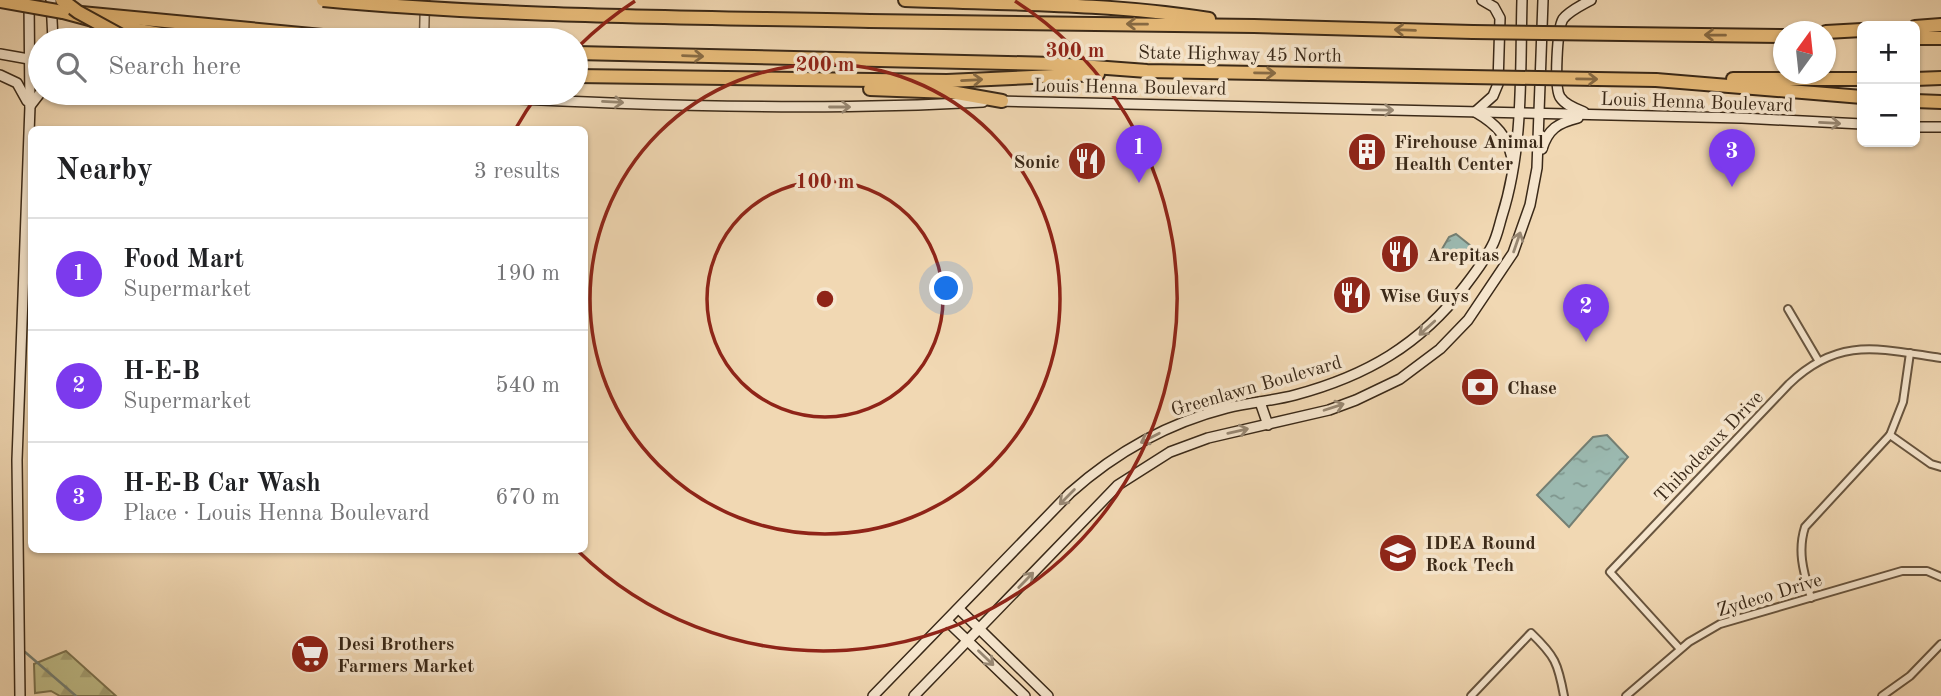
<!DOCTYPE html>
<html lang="en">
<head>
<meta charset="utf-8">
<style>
  :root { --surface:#fff; --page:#f6f6f6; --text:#202124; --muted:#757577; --line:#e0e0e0; --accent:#7c3aed }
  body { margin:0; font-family:"Old Standard TT",serif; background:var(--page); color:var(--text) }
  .controls { position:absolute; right:21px; top:21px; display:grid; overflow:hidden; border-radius:10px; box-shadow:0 2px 5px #0004 }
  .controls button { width:63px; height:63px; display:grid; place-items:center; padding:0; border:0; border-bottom:2px solid var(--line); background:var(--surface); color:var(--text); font:35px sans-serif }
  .compass { position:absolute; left:1773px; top:21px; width:63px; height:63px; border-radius:50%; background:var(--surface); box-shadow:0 2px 5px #0004; rotate:15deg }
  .you { position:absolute; left:947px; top:289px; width:24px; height:24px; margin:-18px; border:5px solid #fff; border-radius:50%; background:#1a73e8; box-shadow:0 0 0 10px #1a73e833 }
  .badge { display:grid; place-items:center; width:46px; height:46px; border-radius:50%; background:var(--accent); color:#fff; font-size:23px; font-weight:700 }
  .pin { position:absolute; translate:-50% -58px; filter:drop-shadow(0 2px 4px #0008) }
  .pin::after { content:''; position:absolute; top:37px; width:24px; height:21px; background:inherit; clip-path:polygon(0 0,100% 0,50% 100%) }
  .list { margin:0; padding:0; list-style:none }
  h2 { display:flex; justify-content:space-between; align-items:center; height:91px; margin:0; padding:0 28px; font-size:30px }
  h2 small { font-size:23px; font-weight:400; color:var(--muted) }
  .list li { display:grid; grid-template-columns:46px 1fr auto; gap:21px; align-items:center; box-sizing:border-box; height:112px; padding:0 28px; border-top:2px solid var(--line) }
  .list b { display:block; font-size:26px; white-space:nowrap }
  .list p { margin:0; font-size:23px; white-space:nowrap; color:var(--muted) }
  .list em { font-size:23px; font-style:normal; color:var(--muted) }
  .icon { flex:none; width:38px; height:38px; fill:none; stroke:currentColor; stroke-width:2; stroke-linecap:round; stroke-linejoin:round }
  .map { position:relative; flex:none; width:1941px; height:696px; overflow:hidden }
  .search { position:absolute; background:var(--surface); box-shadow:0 2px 5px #0004; left:28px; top:28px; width:560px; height:77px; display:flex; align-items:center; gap:18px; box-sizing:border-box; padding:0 24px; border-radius:38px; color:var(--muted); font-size:26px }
  .panel { position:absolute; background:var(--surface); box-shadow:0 2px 5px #0004; left:28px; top:126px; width:560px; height:427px; border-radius:10px }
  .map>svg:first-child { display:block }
</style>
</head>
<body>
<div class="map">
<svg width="1941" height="696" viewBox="0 0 1941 696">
  <defs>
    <pattern id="forest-firs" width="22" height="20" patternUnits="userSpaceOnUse" patternTransform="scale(1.75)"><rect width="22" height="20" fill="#bfbd89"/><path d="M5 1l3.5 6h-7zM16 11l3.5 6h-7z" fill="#a5a276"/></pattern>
    <pattern id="water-ripples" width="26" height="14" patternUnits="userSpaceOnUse" patternTransform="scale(1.75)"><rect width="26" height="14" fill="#9bb9b0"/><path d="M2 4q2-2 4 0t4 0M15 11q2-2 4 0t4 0" fill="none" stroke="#7f968e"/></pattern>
  </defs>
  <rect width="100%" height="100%" fill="#f1d8b3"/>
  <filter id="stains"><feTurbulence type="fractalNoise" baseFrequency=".00286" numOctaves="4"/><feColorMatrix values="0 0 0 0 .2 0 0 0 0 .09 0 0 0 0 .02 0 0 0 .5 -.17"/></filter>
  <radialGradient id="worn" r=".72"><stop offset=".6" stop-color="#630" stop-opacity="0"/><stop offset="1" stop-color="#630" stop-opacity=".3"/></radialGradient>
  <polygon fill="url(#forest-firs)" stroke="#7c7350" stroke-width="2" points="66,651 116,696 60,696 51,691 35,693 34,664"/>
  <g fill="url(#water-ripples)" stroke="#747f73" stroke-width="2">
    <polygon points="1456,234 1471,246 1459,265 1442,249 1449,237"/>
    <polygon points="1607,435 1628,457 1569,527 1537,495 1593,437"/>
  </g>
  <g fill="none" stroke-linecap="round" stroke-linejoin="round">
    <polyline stroke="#747f73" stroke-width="2.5" points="25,652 76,696"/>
    <defs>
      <g id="minor">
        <polyline points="1788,309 1818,360"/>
        <polyline points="1890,435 1931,464 1941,467"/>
        <path d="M1811,598C1804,573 1797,552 1805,527L1890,435L1903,402L1910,353"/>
        <path d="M1680,649L1610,572L1789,384C1839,336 1879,349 1941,358"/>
        <path d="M1471,696L1531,633C1555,656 1558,663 1564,696"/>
        <polyline points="1626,696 1689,642 1720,624 1902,571 1927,571 1941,577"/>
        <polyline points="1882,696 1910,676 1941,644"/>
      </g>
      <polyline id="tertiary" points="424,40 425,0"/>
      <g id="secondary">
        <polyline points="51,0 53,40"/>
        <polyline points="0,54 40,61"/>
        <polyline points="0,75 17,83 27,101"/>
        <path d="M398,93C593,103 788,113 983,102"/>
        <polyline points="997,101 1742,118 1862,124"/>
        <polyline points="30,106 40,93"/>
        <polyline points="1475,112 1493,96 1498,84 1500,18 1494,7 1482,0"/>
        <path d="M1584,112C1576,109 1565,105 1560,97C1554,87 1557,29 1563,19C1569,11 1582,5 1591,0"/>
        <path d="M1477,113C1496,124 1507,136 1512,158"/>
        <polyline points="1915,127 1941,127"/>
        <path d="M1542,149C1548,129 1558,123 1578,118"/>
        <polyline points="1260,402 1268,425"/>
        <polyline points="959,609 1048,696"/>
        <polyline points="947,621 1025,696"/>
        <polyline points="20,696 17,460 30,106 29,2"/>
        <path d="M873,696L1070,493C1116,452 1168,423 1227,408C1250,402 1273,401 1295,395C1366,376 1420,345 1465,286C1475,273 1485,260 1492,246C1497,237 1499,226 1502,216C1524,147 1520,71 1522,0"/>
        <polyline points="914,696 1118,485 1170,452 1208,438 1329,410 1356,400 1400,379 1440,349 1468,320 1513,253 1530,205 1537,168 1543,0"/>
      </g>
      <g id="motorway">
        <path d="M905,0C1006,4 1109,3 1209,19"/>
        <polyline points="63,12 115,26 195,40"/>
        <polyline points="81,13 365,40"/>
        <polyline points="870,21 1254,26 1473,32"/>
        <polyline points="1915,27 1941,25"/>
        <polyline points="1826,32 1862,30"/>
        <polyline points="1915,38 1941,38"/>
        <polyline points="576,53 1054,64 1147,71 1470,77"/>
        <polyline points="576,76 947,81 1098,74"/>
        <polyline points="1733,79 1862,79"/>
        <polyline points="1915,79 1941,78"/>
        <polyline points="1656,80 1862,97"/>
        <polyline points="870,89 951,92 1002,101"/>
        <polyline points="1915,101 1941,102"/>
      </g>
    </defs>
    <use href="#minor" stroke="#68553f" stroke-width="10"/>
    <use href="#tertiary" stroke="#68553f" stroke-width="11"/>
    <use href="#secondary" stroke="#3a2918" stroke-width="12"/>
    <use href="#motorway" stroke="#3a2918" stroke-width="16"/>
    <use href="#minor" stroke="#f6e6ce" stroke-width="6"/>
    <use href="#tertiary" stroke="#f6e6ce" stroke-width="8"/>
    <use href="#secondary" stroke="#f6e6ce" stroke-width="9"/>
    <use href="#motorway" stroke="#e8bc7a" stroke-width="12"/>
    <defs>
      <g id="motorway-bridge">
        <polyline points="62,0 78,12 129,40"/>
        <path d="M323,0C505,17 688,17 870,21"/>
        <polyline points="0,1 63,12"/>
        <polyline points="1473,32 1784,36"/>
        <polyline points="1470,77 1656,80"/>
      </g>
    </defs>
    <use href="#motorway-bridge" stroke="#3a2918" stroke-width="16" stroke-linecap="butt"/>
    <use href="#motorway-bridge" stroke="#e8bc7a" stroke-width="12"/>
  </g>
  <defs><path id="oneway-shaft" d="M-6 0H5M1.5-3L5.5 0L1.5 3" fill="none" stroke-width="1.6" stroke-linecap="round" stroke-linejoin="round" transform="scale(1.75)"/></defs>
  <g stroke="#886b44">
    <use href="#oneway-shaft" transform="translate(1137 24) rotate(-179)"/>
    <use href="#oneway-shaft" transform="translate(1405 30) rotate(-178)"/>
    <use href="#oneway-shaft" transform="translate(1715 35) rotate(-179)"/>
    <use href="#oneway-shaft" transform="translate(693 56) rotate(2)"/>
    <use href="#oneway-shaft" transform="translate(1265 73) rotate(1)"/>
    <use href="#oneway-shaft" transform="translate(1587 79) rotate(1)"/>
    <use href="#oneway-shaft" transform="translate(972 80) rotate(-3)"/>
  </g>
  <g stroke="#988873">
    <use href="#oneway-shaft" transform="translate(613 102) rotate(3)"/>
    <use href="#oneway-shaft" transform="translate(840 107)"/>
    <use href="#oneway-shaft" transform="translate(1383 110) rotate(1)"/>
    <use href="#oneway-shaft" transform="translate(1830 123) rotate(3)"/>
    <use href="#oneway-shaft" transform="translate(1517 242) rotate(-71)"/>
    <use href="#oneway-shaft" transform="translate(1427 328) rotate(138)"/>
    <use href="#oneway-shaft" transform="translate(1334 407) rotate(-18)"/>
    <use href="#oneway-shaft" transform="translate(1238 431) rotate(-13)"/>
    <use href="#oneway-shaft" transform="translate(1150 438) rotate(153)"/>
    <use href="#oneway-shaft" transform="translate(1067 497) rotate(135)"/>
    <use href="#oneway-shaft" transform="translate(1026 580) rotate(-46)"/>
    <use href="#oneway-shaft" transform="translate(986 658) rotate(44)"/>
  </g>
  <g fill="none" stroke="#8f2418" stroke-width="3.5">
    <circle cx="825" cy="299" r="118"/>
    <circle cx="825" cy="299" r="235"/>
    <path d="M516 128A353 353 0 0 1 538 94M578 47A353 353 0 0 1 635 1M1015 1A353 353 0 1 1 578 551"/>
  </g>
  <defs>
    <symbol id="building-disc" viewBox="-11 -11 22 22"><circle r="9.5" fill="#8f2418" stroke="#f6e6ce"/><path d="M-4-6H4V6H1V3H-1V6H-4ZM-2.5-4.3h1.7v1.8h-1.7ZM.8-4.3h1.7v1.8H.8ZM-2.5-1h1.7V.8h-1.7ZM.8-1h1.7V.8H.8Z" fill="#fff"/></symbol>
    <symbol id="restaurant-disc" viewBox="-11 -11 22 22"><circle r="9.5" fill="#8f2418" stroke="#f6e6ce"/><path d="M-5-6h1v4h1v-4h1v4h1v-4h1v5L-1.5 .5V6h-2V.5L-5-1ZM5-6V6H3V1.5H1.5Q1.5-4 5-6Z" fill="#fff"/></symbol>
    <symbol id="bank-disc" viewBox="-11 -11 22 22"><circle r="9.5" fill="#8f2418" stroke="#f6e6ce"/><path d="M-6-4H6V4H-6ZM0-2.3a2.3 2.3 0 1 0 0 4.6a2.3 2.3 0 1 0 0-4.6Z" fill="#fff"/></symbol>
    <symbol id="school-disc" viewBox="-11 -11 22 22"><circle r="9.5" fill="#8f2418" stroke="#f6e6ce"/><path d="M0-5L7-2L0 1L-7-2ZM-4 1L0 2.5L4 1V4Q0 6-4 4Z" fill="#fff"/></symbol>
    <symbol id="supermarket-disc" viewBox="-11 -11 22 22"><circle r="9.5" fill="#8f2418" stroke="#f6e6ce"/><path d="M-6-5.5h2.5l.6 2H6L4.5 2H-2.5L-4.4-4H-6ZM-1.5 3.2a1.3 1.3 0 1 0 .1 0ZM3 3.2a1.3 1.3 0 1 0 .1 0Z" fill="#fff"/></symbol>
  </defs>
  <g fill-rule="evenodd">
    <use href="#building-disc" x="1345" y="130" width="44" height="44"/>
    <use href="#restaurant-disc" x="1065" y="139" width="44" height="44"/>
    <use href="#restaurant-disc" x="1378" y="232" width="44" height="44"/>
    <use href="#restaurant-disc" x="1330" y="273" width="44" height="44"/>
    <use href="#bank-disc" x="1458" y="365" width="44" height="44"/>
    <use href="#school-disc" x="1376" y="531" width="44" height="44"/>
    <use href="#supermarket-disc" x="288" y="632" width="44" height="44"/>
  </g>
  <g text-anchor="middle" stroke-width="7" stroke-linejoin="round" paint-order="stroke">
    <g font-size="19" fill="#3a2918" stroke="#f6e6ce">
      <text transform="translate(1240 53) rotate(1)" y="7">State Highway 45 North</text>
      <text transform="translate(1130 86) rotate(1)" y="7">Louis Henna Boulevard</text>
      <text transform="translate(1697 101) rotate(2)" y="7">Louis Henna Boulevard</text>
      <text transform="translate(1256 385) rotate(-16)" y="7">Greenlawn Boulevard</text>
      <text transform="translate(1708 446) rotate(-46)" y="7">Thibodeaux Drive</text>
      <text transform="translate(1769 594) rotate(-17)" y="7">Zydeco Drive</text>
    </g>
    <g font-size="19" font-weight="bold" fill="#3a2918" stroke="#f6e6ce" text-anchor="start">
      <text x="1394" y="148">Firehouse Animal<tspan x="1394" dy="22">Health Center</tspan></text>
      <text x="1060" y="168" text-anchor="end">Sonic</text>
      <text x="1427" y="261">Arepitas</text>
      <text x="1379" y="302">Wise Guys</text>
      <text x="1507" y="394">Chase</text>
      <text x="1425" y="549">IDEA Round<tspan x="1425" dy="22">Rock Tech</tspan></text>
      <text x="337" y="650">Desi Brothers<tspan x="337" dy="22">Farmers Market</tspan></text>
    </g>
  </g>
  <circle cx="825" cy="299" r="10" fill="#8f2418" stroke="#f6e6ce" stroke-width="3.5"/>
  <g font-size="21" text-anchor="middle" font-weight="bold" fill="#8f2418" stroke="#f6e6ce" stroke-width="7" stroke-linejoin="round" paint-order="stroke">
    <text x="1075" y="57">300 m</text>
    <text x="825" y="71">200 m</text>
    <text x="825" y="188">100 m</text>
  </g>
  <rect width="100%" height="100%" filter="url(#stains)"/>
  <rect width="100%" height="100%" fill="url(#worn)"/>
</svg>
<div class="controls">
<button>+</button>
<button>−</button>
</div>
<svg class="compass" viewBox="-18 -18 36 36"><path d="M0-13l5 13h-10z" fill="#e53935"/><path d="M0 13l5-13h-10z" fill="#757577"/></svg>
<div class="you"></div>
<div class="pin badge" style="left:1139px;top:183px">1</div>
<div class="pin badge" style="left:1586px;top:342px">2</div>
<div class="pin badge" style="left:1732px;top:187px">3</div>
<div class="search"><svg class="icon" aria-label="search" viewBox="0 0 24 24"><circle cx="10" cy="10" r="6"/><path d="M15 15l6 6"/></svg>Search here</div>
<section class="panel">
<h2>Nearby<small>3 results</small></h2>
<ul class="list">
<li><span class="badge">1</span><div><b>Food Mart</b><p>Supermarket</p></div><em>190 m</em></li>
<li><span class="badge">2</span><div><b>H-E-B</b><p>Supermarket</p></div><em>540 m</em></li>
<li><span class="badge">3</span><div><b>H-E-B Car Wash</b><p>Place · Louis Henna Boulevard</p></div><em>670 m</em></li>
</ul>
</section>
</div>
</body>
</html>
